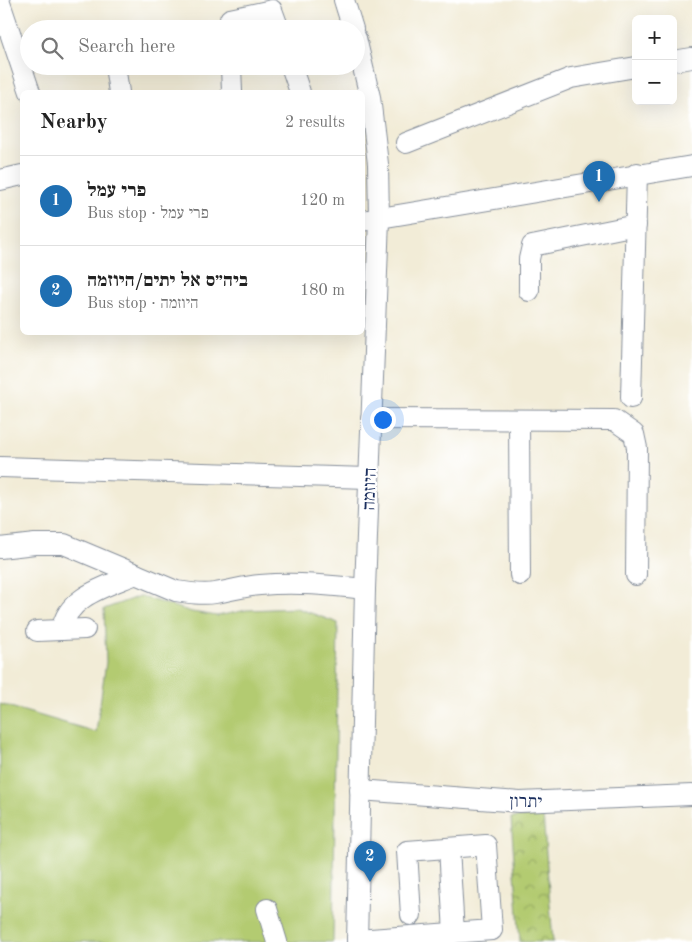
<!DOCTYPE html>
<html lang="en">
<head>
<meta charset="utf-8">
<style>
  :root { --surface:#fff; --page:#f2f2f2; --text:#222; --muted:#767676; --line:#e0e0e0; --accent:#1f6fb2 }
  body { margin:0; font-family:"Old Standard TT","Frank Ruhl Libre",serif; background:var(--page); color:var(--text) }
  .controls { position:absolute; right:15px; top:15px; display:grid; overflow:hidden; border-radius:8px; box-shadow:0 5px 20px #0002 }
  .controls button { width:45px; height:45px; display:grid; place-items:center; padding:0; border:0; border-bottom:1px solid var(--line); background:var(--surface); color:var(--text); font:25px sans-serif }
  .you { position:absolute; left:382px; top:419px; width:18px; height:18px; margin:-12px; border:4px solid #fff; border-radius:50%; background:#1a73e8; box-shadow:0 0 0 8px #1a73e833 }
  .badge { display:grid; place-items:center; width:32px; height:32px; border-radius:50%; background:var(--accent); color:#fff; font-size:16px; font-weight:700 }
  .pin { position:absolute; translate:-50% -41px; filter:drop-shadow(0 1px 2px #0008) }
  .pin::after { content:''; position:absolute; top:26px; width:18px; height:15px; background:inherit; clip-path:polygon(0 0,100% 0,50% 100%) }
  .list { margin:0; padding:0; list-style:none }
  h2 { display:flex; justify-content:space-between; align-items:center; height:65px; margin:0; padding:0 20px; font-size:21px }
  h2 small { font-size:16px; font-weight:400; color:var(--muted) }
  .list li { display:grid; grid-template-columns:32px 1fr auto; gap:15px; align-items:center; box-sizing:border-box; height:90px; padding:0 20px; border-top:1px solid var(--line) }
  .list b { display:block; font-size:19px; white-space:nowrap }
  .list p { margin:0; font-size:16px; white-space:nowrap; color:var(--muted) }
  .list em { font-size:16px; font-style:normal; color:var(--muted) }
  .icon { flex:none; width:28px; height:28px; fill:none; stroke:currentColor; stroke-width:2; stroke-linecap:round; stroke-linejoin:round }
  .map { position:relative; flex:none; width:692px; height:942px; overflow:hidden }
  .search { position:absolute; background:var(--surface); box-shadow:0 5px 20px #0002; left:20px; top:20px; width:345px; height:55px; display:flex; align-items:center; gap:12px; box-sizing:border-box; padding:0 18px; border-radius:28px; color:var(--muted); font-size:19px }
  .panel { position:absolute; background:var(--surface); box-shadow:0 5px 20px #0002; left:20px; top:90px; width:345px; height:245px; border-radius:8px }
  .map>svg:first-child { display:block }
</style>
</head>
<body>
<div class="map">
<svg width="692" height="942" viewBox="0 0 692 942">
  <defs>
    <pattern id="park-crowns" width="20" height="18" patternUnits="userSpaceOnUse" patternTransform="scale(1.25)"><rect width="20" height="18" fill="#b3cb71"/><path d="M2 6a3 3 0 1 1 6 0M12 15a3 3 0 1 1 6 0" fill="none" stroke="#91a560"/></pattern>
  </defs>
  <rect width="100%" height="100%" fill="#fff"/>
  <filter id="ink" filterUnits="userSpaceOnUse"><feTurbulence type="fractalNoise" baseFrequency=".02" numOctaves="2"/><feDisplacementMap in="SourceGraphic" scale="10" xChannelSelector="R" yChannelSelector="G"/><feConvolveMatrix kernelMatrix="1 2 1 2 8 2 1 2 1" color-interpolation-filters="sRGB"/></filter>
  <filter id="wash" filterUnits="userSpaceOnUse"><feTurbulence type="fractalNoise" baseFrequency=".0096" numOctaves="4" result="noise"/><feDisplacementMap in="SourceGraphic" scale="20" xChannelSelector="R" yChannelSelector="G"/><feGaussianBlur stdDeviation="1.12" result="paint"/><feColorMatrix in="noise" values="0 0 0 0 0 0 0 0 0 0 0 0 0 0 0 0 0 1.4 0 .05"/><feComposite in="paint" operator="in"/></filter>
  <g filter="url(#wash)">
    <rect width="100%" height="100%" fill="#f2ecd7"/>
    <polygon fill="#b3cb71" stroke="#677d68" points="140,596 192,612 217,616 247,610 297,608 338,623 333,942 0,942 0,704 96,732 106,662 104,609"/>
    <polygon fill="url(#park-crowns)" stroke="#677d68" points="543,815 553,942 520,942 511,818"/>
  </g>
  <g filter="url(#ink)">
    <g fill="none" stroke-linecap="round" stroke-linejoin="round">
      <defs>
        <g id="minor">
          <polyline points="344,0 353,29"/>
          <polyline points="0,3 30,92"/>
          <polyline points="230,29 230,19 272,10 279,29"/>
          <polyline points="356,38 370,97 378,164 379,219 365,589 357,942"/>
          <polyline points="673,61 692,58"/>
          <polyline points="115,66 119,92"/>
          <polyline points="231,66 232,92"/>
          <polyline points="291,66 300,92"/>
          <polyline points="406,143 571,78 636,67"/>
          <polyline points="0,180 22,175"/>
          <polyline points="362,221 692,166"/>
          <polyline points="529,291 529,259 532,246 636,225"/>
          <polyline points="631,398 637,173"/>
          <polyline points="371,419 614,420 634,434 637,448 636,575"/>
          <polyline points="519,420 520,575"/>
          <polyline points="0,467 369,478"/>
          <path d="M0,548L35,544H64L176,591C189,593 202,595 215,593C230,591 245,586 260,585C296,582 329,585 365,589"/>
          <path d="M62,630C66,596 108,586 136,574"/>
          <polyline points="37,631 85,629"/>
          <polyline points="360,790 520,802 692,795"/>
          <polyline points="449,848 454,933"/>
          <polyline points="267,909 277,942"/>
          <polyline points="357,940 492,930 486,845 407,851 411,915"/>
        </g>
      </defs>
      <use href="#minor" stroke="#868e9a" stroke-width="22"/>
      <use href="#minor" stroke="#fff" stroke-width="20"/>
    </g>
  </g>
  <g text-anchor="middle" stroke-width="4.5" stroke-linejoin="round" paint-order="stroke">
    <g font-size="18" fill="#1b2f5e" stroke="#fff">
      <text transform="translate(369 489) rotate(-88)" y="6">היוזמה</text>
      <text transform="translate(526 801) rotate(1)" y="6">יתרון</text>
    </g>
  </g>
</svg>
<div class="controls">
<button>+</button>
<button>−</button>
</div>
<div class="you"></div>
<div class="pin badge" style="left:599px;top:202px">1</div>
<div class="pin badge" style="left:370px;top:882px">2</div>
<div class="search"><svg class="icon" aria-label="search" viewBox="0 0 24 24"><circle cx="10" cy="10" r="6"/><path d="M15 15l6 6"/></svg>Search here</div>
<section class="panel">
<h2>Nearby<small>2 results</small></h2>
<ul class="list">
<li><span class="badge">1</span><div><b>פרי עמל</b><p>Bus stop · פרי עמל</p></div><em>120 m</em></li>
<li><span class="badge">2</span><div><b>ביה״ס אל יתים/היוזמה</b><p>Bus stop · היוזמה</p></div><em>180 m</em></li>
</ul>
</section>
</div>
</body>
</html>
